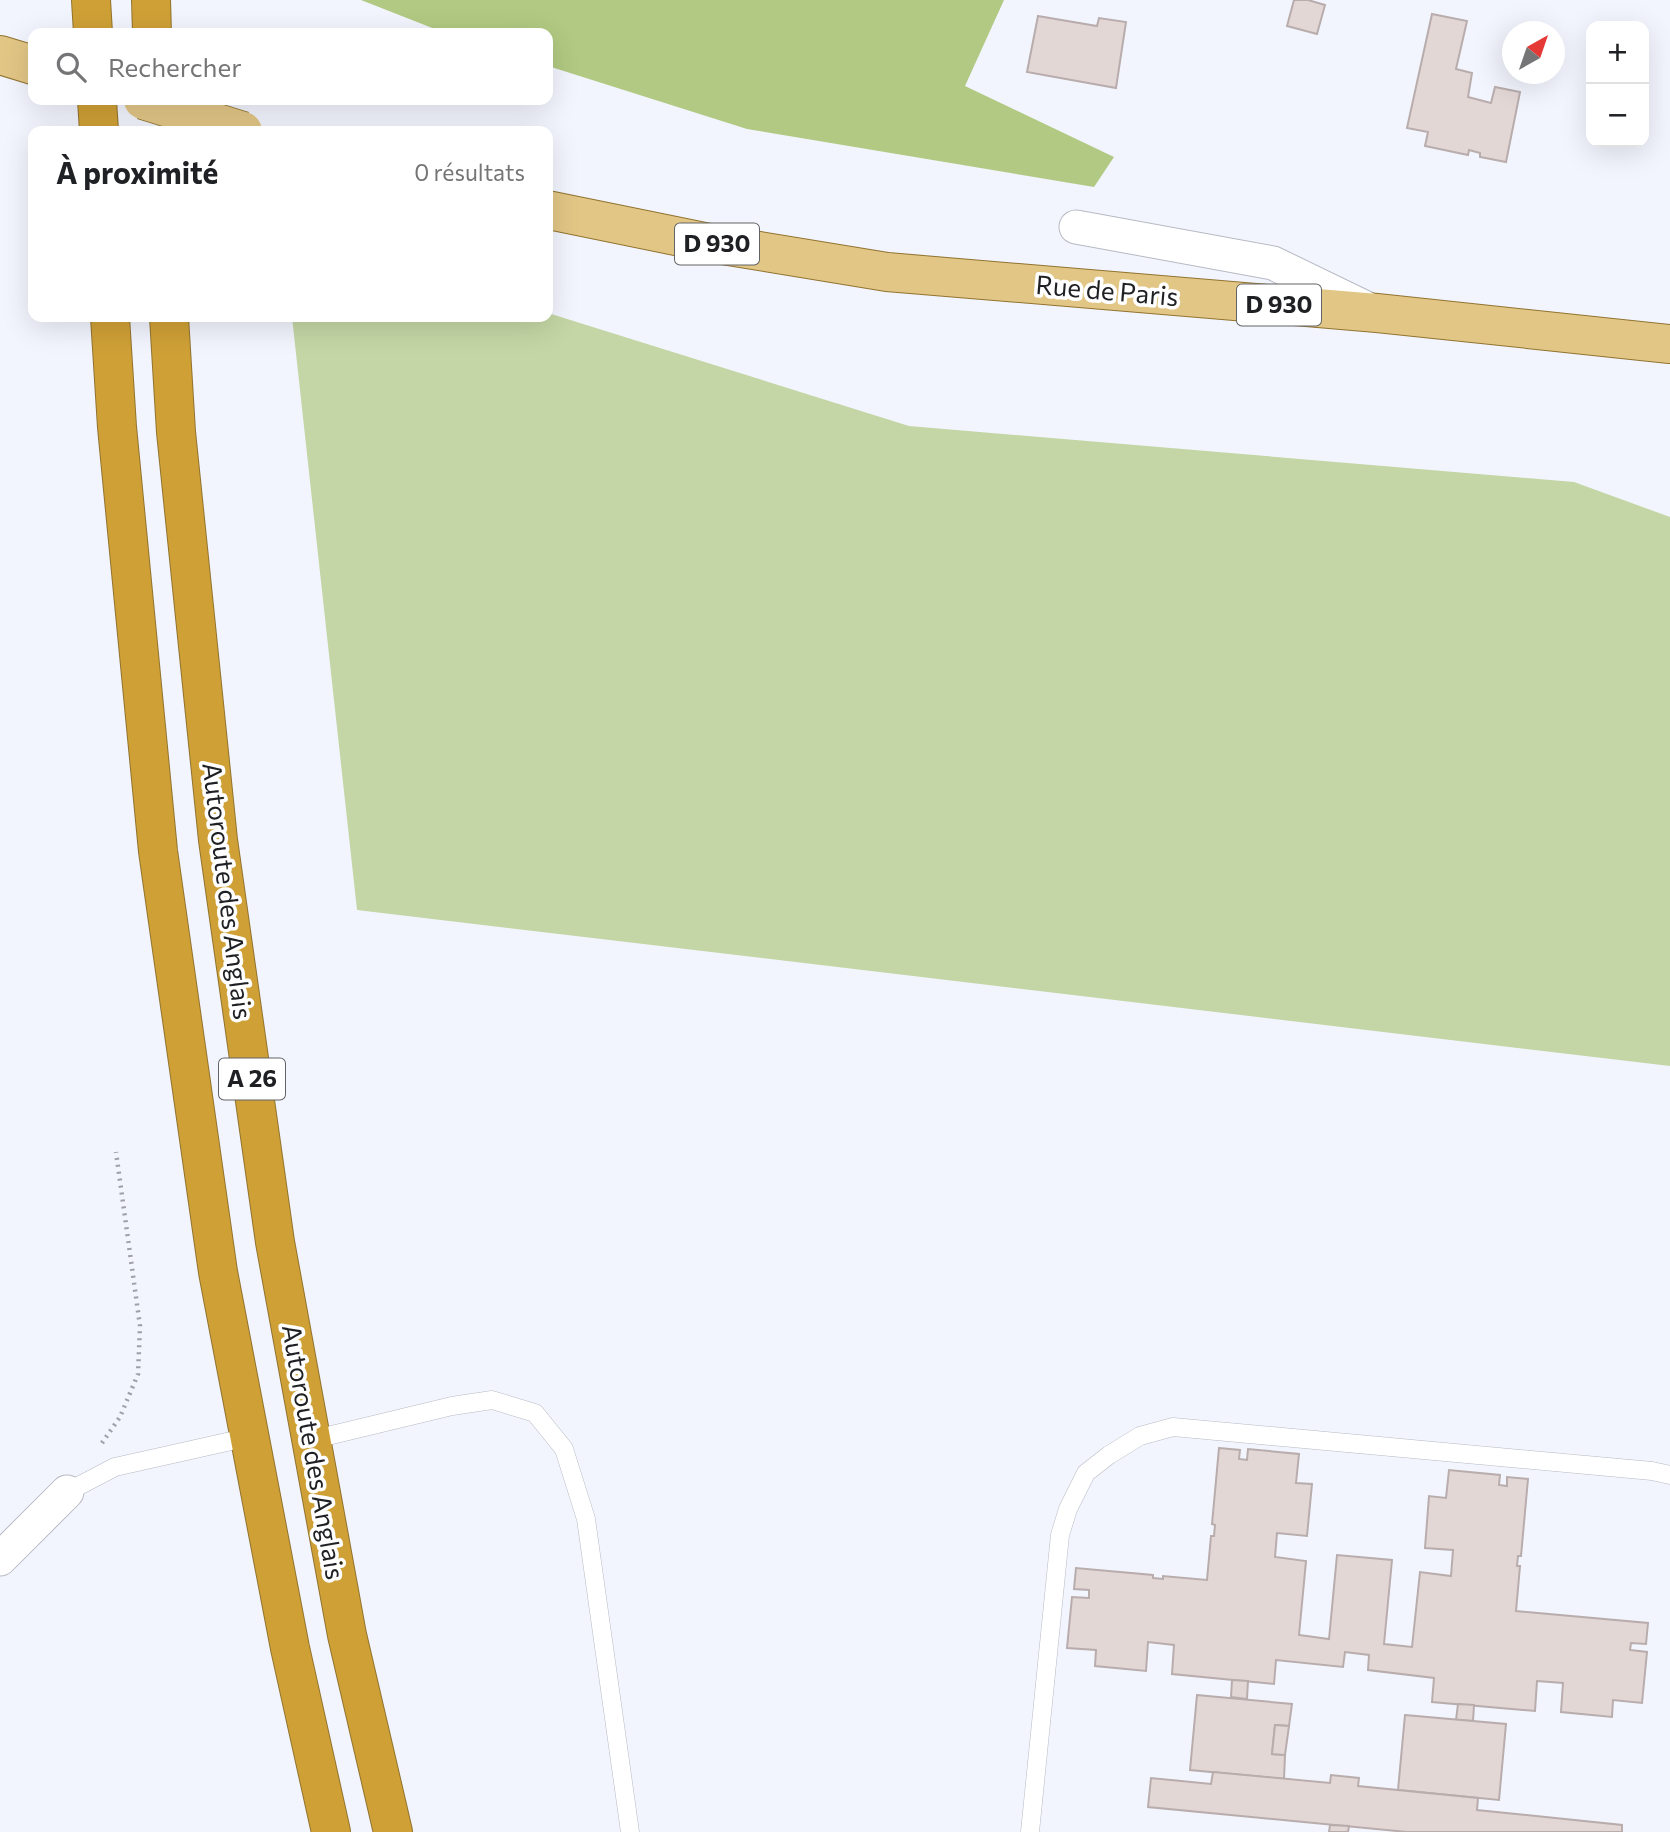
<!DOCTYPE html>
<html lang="fr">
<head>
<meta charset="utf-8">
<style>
  :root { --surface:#fff; --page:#f2f2f2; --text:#202124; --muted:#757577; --line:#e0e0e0 }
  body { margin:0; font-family:Commissioner,sans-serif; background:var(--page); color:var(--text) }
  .controls { position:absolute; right:21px; top:21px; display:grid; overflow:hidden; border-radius:14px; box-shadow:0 7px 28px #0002 }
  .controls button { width:63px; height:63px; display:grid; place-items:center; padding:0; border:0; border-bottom:2px solid var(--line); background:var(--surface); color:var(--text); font:35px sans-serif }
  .compass { position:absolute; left:1502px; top:21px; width:63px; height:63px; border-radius:50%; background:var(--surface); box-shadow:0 7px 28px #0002; rotate:40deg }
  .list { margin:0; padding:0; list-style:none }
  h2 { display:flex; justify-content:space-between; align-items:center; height:91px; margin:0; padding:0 28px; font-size:30px }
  h2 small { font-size:23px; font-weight:400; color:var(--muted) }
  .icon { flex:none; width:38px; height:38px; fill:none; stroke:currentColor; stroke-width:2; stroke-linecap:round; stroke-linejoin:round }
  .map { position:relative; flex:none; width:1670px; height:1832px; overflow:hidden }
  .search { position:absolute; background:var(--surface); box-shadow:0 7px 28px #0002; left:28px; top:28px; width:525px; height:77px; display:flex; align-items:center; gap:18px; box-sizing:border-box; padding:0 24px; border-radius:14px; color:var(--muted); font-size:26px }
  .panel { position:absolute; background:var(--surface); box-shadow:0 7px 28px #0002; left:28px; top:126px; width:525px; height:196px; border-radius:14px }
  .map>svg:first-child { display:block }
</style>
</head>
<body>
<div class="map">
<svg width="1670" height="1832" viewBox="0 0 1670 1832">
  <rect width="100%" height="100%" fill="#f2f5fe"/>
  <polygon fill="#c4d6a5" points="548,313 909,426 1574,482 1670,517 1670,1066 357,910 292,317 548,317"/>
  <polygon fill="#b1c982" points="361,0 1004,0 965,86 1114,157 1094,187 747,129 548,66 548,33 445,33"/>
  <g fill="#e3d7d6" stroke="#b8adac" stroke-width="2">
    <polygon points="1294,0 1308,0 1325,5 1317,34 1287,26"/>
    <polygon points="1432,14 1467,21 1456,69 1472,73 1468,97 1491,103 1495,87 1520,92 1506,162 1480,157 1480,153 1469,150 1468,155 1425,146 1428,132 1407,128"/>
    <polygon points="1038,16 1097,26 1099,18 1126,22 1116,88 1027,72"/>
    <polygon points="1219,1448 1240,1450 1239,1459 1247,1460 1248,1449 1299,1454 1296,1483 1312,1484 1307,1536 1277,1533 1275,1557 1306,1561 1299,1635 1329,1639 1337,1555 1392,1560 1384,1644 1412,1647 1420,1572 1451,1576 1453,1550 1425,1548 1429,1496 1446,1498 1449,1470 1500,1475 1499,1485 1507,1486 1507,1477 1528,1479 1521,1556 1518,1556 1517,1566 1520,1566 1516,1611 1648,1623 1646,1644 1631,1643 1630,1650 1647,1652 1642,1703 1613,1700 1612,1717 1561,1712 1563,1683 1537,1681 1535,1711 1432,1702 1434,1678 1368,1670 1369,1655 1345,1652 1343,1667 1276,1660 1274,1684 1172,1674 1174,1645 1148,1642 1146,1671 1095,1666 1096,1650 1067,1648 1072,1597 1089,1598 1089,1590 1074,1589 1076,1568 1153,1575 1153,1578 1163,1579 1163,1576 1207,1580 1211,1536 1214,1536 1215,1525 1212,1524"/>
    <polygon points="1232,1680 1248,1681 1247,1699 1231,1697"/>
    <polygon points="1197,1695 1292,1704 1289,1726 1275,1725 1272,1754 1285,1755 1284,1779 1190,1770"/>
    <polygon points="1458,1704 1474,1705 1473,1721 1456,1720"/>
    <polygon points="1405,1715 1506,1724 1499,1800 1398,1790"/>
    <polygon points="1275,1725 1289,1726 1285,1755 1272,1754"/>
    <polygon points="1213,1772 1330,1783 1331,1775 1359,1778 1358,1786 1478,1798 1477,1810 1622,1825 1622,1832 1407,1832 1148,1807 1151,1778 1211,1784"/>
    <polygon points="1330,1825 1349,1826 1348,1832 1329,1832"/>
  </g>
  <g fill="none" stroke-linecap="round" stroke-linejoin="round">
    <defs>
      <g id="lane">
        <polyline points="311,1440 452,1406 492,1400 535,1413 564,1449 586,1519 630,1832"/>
        <polyline points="67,1492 115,1467 249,1437"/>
        <polyline points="1030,1832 1060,1535 1068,1509 1086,1473 1109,1455 1140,1436 1173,1427 1652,1471 1670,1475"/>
      </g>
      <g id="street">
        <polyline points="1076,227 1273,263 1368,309"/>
        <polyline points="0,1559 67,1492"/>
      </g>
      <g id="primary">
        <polyline points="0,55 33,65"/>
        <polyline points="548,210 710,243 887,272 1377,313 1670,344"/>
      </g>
      <g id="highway">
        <polyline points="91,0 93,33"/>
        <polyline points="151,0 152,33"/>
        <polyline points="97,100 99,131"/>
        <polyline points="110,317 117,427 158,851 218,1272 290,1648 331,1832"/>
        <polyline points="169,317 176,432 218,840 275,1242 347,1635 393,1832"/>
      </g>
    </defs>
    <use href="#lane" stroke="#b7bac3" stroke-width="19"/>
    <use href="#street" stroke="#b7bac3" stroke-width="35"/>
    <use href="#primary" stroke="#91732f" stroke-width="40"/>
    <use href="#highway" stroke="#91732f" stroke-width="40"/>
    <polyline stroke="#9ea0a6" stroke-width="4.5" stroke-dasharray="2 5" stroke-linecap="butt" points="102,1443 120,1417 138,1374 140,1326 116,1152"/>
    <use href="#lane" stroke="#fff" stroke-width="18"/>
    <use href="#street" stroke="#fff" stroke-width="33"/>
    <use href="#primary" stroke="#e2c686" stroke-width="38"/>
    <use href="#highway" stroke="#cfa036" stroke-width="38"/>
    <defs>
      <polyline id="primary-bridge" points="143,100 243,131"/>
    </defs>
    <use href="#primary-bridge" stroke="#91732f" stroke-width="40" stroke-linecap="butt"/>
    <use href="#primary-bridge" stroke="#e2c686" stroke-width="38"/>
  </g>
  <g text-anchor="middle" stroke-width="7" stroke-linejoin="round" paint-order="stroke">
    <g fill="#fff" stroke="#626365" stroke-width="2">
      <rect x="675" y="223.5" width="84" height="41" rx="5"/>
      <rect x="1237" y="284.5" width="84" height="41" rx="5"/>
      <rect x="219" y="1058.5" width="66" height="41" rx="5"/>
    </g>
    <g font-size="24" font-weight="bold" fill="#1f2023">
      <text x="717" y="252">D 930</text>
      <text x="1279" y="313">D 930</text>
      <text x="252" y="1087">A 26</text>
    </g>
    <g font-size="26" fill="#1f2023" stroke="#fff">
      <text transform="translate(1107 291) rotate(5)" y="9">Rue de Paris</text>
      <text transform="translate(227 891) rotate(83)" y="9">Autoroute des Anglais</text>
      <text transform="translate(313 1452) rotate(80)" y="9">Autoroute des Anglais</text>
    </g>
  </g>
</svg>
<div class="controls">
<button>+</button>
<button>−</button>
</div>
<svg class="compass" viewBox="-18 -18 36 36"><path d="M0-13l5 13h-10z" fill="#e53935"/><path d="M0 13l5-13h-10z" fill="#757577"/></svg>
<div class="search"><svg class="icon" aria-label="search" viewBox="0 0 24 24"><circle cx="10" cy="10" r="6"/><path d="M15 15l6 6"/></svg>Rechercher</div>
<section class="panel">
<h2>À proximité<small>0 résultats</small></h2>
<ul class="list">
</ul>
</section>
</div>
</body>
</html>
